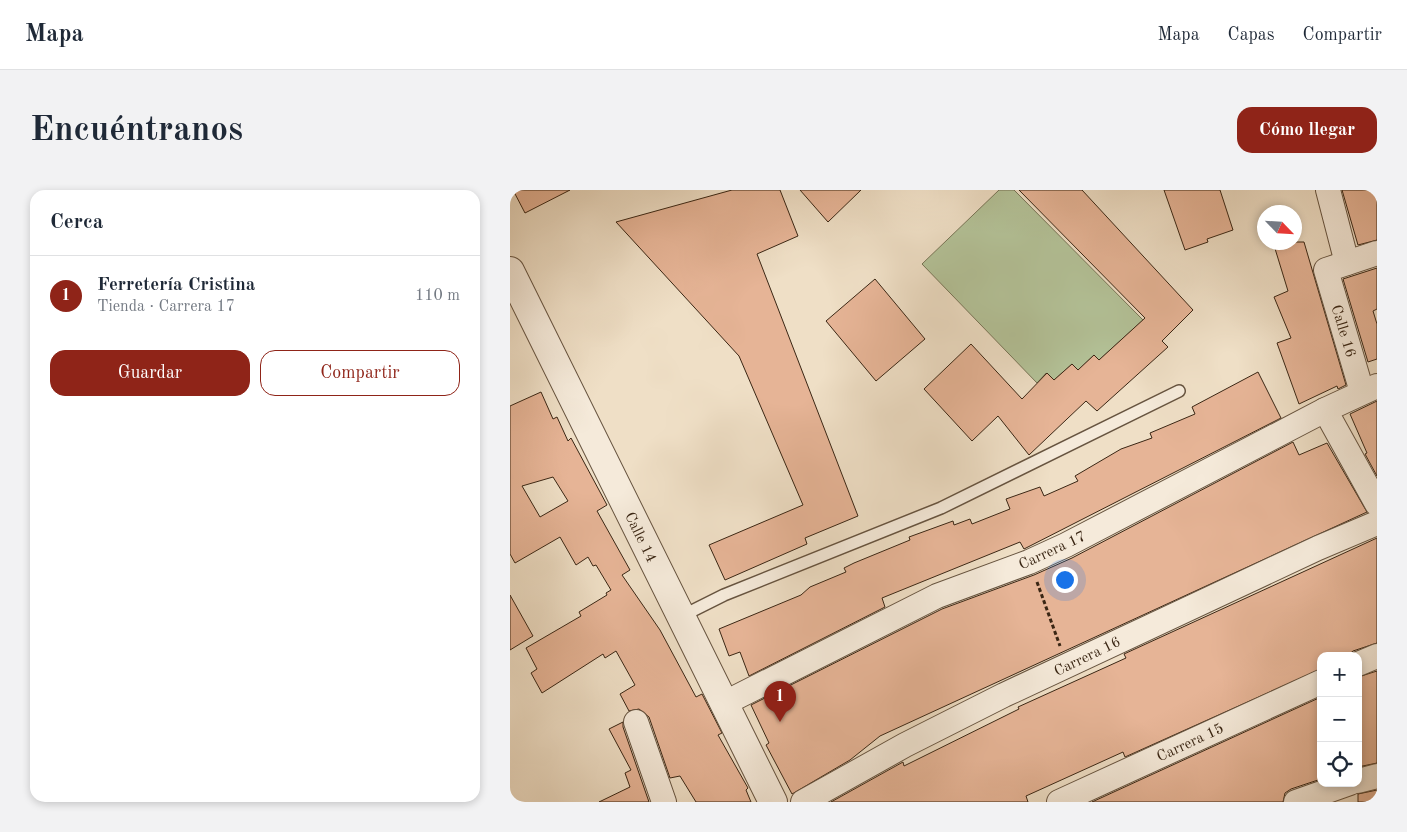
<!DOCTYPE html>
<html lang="es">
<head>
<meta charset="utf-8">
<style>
  :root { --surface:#fff; --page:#f2f2f3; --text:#1f2937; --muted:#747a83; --line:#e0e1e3; --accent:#8f2418 }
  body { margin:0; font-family:"Old Standard TT",serif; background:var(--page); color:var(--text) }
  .controls { position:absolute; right:15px; bottom:15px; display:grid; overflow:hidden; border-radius:10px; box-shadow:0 2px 8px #0003 }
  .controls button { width:45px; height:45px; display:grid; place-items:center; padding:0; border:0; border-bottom:1px solid var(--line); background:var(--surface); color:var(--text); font:25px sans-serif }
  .compass { position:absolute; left:747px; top:15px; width:45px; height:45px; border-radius:50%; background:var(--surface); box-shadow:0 2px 8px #0003; rotate:115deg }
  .you { position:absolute; left:554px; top:389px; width:18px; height:18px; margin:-12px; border:4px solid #fff; border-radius:50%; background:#1a73e8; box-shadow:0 0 0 8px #1a73e833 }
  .badge { display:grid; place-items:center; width:32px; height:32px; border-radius:50%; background:var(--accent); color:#fff; font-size:16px; font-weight:700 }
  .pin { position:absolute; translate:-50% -41px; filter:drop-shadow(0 1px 2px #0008) }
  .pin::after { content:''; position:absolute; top:26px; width:18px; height:15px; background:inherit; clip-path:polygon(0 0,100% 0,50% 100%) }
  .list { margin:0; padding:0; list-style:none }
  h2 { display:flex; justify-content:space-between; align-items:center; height:65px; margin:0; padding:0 20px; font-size:21px }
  h2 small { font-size:16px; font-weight:400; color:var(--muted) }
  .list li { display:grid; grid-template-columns:32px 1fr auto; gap:15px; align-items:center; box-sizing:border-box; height:80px; padding:0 20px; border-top:1px solid var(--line) }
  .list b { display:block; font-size:19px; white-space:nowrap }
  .list p { margin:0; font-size:16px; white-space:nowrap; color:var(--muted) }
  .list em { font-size:16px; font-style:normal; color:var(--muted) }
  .actions { display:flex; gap:10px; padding:15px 20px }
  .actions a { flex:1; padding:11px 0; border:1px solid var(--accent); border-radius:15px; text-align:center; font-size:18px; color:var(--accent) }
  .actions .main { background:var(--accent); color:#fff }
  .icon { flex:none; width:28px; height:28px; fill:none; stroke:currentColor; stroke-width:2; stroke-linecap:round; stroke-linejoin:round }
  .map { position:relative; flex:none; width:867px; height:612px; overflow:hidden; border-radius:15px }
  header { display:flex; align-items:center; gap:30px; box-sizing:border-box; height:70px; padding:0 25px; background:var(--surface); border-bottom:1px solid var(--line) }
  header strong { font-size:24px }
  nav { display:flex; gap:28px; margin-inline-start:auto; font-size:18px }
  .intro { display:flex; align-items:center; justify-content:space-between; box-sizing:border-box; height:120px; padding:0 30px }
  h1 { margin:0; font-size:35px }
  .button { padding:12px 22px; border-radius:15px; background:var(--accent); color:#fff; font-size:18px; font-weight:700 }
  main { display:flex; gap:30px; padding:0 30px }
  aside { flex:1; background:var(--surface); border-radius:15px; box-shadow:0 2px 8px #0003 }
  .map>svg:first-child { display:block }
</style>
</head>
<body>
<header>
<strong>Mapa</strong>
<nav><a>Mapa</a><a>Capas</a><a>Compartir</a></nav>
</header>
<div class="intro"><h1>Encuéntranos</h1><a class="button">Cómo llegar</a></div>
<main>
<aside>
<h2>Cerca<small></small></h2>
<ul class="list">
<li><span class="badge">1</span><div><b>Ferretería Cristina</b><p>Tienda · Carrera 17</p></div><em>110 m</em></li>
</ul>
<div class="actions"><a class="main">Guardar</a><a>Compartir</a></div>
</aside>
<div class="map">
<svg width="867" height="612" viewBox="0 0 867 612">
  <rect width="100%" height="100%" fill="#efdfc6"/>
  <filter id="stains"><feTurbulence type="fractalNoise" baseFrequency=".004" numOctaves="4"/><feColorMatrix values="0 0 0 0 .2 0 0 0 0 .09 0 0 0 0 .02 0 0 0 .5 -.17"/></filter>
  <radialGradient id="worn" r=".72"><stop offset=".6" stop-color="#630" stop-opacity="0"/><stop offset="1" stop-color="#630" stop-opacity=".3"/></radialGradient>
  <polygon fill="#b4c399" stroke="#777456" points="489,0 504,0 633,130 589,170 584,165 568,180 562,174 544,190 536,183 527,193 412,74"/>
  <g fill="#e6b496" stroke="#3a2614" fill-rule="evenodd">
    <polygon points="3,0 60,0 15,23"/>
    <polygon points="222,0 270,0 288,46 247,64 348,326 295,348 297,354 215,390 199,355 293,315 229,166 106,32"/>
    <polygon points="290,0 351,0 318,32"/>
    <polygon points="509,0 572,0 683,120 652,151 658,157 587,221 576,211 519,265 488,226 462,251 414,199 461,154 512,209 537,183 544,190 562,174 568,180 584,165 589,170 635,128"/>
    <polygon points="654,0 710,0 723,40 697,49 698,52 675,60"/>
    <polygon points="832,0 867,0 867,50 848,55"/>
    <polygon points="763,52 794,52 836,195 828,199 827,196 789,214 767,153 781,148 764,107 778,101"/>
    <polygon points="867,78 867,119 863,121 867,134 867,169 858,172 833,89"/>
    <polygon points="365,89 415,149 366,191 316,131"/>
    <polygon points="748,182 771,228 514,359 510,352 372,408 375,417 239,486 230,462 219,466 209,439 291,405 300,397 336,382 334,378 344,373 400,350 399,347 443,331 444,335 460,329 462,334 500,319 496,309 530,297 534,306 568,291 565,286 611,259 642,248 640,243 685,224 682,217"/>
    <path d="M31,202L43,229L47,227L58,251L61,248L97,315L87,321L120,380L112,385L150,440L186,507L192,504L212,543L208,545L238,598L236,600L241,612H186L170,586L160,588L139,527L129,519L119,521L110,504L125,495L106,461L95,468L93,464L32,503L21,483L27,479L16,458L71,426L69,422L97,405L96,403L101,400L86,375L83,376L78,367L66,375L50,347L5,373L0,364V216ZM43,287L58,311L30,327L12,296Z"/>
    <polygon points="867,211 867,286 855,264 857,263 840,224"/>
    <polygon points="783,252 789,265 817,253 857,322 370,546 340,570 282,604 256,555 259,553 241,515 432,419 524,385 562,368"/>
    <polygon points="867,348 867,453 843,461 837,466 811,466 811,479 615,567 613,562 516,606 518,612 321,612 393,572 394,576 509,519 508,517 616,468 614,464"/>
    <polygon points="0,405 23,446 0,460"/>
    <polygon points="867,481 867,573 848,577 848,487"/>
    <polygon points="811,507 811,589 781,599 775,603 773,612 582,612"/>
    <polygon points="113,532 113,537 139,612 89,612 120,597 115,583 121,580 99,539"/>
    <polygon points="867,600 867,612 848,612 848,604"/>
  </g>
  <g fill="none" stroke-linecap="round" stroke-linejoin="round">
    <defs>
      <polyline id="service" points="170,427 214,405 431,318 669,201"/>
      <g id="minor">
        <polyline points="818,0 837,73"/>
        <polyline points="852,202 816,80 867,63"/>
        <polyline points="815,220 867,314"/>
        <polyline points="848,474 867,466"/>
        <polyline points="213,514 427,406 519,372 556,355 815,220 867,196"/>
        <polyline points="126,532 154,612"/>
        <polyline points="848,591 867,586"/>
        <polyline points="293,612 395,555 494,505 808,358 867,333"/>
        <polyline points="549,612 811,492"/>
        <polyline points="786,612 840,593"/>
      </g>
      <polyline id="tertiary" points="0,81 263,612"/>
    </defs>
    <use href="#service" stroke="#675440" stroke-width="14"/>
    <use href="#minor" stroke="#675440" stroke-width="26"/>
    <use href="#tertiary" stroke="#675440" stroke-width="30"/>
    <polyline stroke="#3a2614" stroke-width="3" stroke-dasharray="4 2.5" stroke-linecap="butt" points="527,392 550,456"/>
    <use href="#service" stroke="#f5eada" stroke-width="11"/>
    <use href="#minor" stroke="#f5eada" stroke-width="24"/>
    <use href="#tertiary" stroke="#f5eada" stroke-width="28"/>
  </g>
  <g text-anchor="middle" stroke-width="4" stroke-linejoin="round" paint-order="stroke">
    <g font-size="15" fill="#3a2614" stroke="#f5eada">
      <text transform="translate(834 141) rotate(73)" y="5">Calle 16</text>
      <text transform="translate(131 347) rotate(64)" y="5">Calle 14</text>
      <text transform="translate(542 360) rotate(-25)" y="5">Carrera 17</text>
      <text transform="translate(577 466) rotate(-26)" y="5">Carrera 16</text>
      <text transform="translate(680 552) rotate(-25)" y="5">Carrera 15</text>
    </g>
  </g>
  <rect width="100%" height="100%" filter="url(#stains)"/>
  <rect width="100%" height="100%" fill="url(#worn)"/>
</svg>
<div class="controls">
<button>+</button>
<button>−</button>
<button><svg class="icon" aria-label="locate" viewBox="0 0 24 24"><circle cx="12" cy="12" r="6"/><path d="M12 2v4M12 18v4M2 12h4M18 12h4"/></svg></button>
</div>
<svg class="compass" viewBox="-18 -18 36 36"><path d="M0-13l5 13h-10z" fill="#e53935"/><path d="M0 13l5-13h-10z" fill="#747a83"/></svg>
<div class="you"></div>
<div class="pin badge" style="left:270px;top:532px">1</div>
</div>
</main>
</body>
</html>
